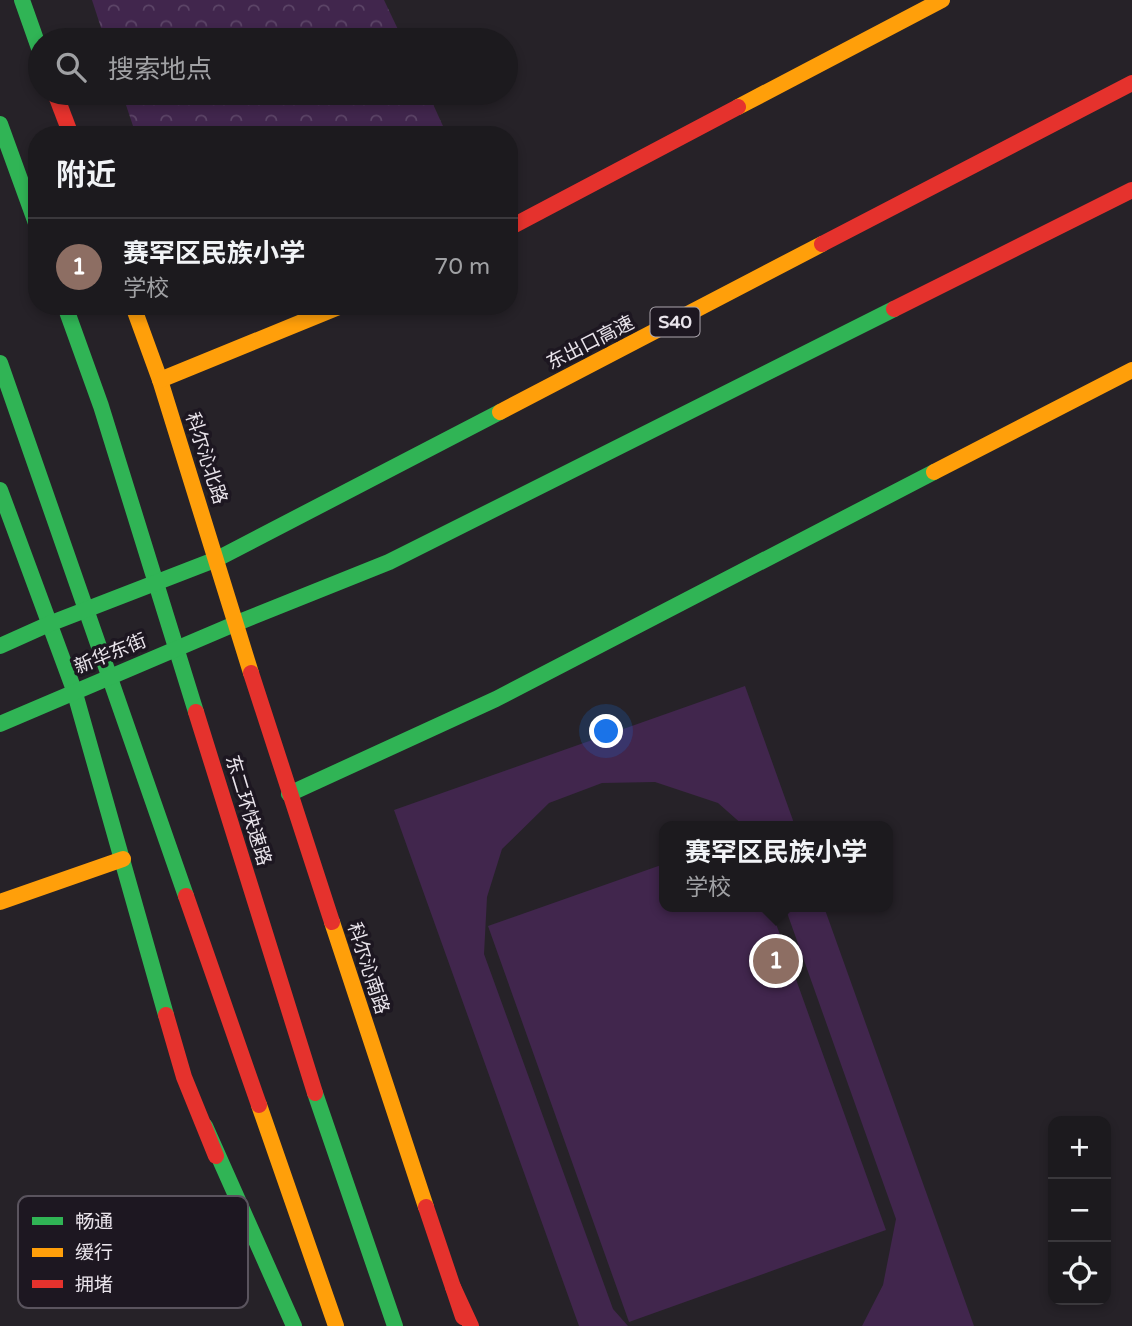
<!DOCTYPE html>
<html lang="zh">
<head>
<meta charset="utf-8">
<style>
  :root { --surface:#1c1a1e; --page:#252327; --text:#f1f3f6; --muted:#a0a1a4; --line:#3a383c; --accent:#1a73e8 }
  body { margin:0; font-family:"Varela Round","Noto Sans SC",sans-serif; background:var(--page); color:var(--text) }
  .controls { position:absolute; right:21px; bottom:21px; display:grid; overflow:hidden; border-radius:14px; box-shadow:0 4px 10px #0003 }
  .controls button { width:63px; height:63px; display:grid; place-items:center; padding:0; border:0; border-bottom:2px solid var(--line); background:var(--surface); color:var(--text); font:35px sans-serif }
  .you { position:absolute; left:607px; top:732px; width:24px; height:24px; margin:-18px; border:5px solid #fff; border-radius:50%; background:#1a73e8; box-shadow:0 0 0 10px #1a73e833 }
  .badge { display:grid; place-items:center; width:46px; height:46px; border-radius:50%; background:var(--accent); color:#fff; font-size:23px; font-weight:700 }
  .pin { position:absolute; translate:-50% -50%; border:4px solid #fff; box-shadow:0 2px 7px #0006 }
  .popup { position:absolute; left:659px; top:821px; width:234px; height:91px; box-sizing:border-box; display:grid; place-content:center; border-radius:14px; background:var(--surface); filter:drop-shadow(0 2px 5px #0005); font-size:23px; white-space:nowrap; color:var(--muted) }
  .popup b { font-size:26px; color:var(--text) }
  .popup::after { content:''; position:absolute; left:50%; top:100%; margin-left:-14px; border:14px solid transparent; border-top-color:var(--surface) }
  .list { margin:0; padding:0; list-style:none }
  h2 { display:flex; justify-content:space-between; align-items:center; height:91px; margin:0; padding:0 28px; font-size:30px }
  h2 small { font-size:23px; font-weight:400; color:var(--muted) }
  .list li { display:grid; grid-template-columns:46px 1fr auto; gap:21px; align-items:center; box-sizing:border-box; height:98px; padding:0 28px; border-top:2px solid var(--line) }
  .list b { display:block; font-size:26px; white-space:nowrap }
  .list p { margin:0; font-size:23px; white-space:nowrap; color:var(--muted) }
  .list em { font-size:23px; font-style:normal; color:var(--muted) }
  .icon { flex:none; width:38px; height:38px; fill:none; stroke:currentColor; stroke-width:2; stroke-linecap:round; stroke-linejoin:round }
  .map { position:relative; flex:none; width:1132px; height:1326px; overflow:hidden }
  .search { position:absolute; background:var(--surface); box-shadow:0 4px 10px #0003; left:28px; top:28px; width:490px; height:77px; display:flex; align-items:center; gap:18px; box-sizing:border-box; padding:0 24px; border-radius:38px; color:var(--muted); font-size:26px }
  .panel { position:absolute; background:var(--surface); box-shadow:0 4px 10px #0003; left:28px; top:126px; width:490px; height:189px; border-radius:28px }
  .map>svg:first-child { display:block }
</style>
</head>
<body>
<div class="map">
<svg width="1132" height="1326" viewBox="0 0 1132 1326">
  <defs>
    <pattern id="park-crowns" width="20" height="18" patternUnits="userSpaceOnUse" patternTransform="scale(1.75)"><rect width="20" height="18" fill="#41264d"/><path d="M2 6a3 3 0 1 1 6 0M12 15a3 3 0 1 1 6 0" fill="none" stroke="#5c4567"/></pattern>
  </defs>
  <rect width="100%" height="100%" fill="#262228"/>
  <g fill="#41264d">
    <polygon points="745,686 795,826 744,826 718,803 655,782 602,783 549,803 502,849 487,897 484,954 613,1309 628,1326 579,1326 394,810"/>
    <polygon points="664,864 664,907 770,907 886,1230 629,1322 488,926"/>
    <polygon points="785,907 824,907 974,1326 862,1326 883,1285 896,1219"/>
  </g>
  <g fill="url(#park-crowns)">
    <polygon points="92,0 384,0 403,40 105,40"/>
    <polygon points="122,93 428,93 447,135 136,135"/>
  </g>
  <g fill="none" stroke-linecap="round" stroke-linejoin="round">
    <g stroke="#30b455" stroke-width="16">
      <polyline points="22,0 40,51"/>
      <polyline points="0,124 37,226"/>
      <polyline points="65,306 101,406 196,712"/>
      <polyline points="0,363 186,896"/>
      <polyline points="0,490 74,690 166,1015"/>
      <polyline points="217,559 500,412"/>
      <polyline points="237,623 389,562 894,309"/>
      <polyline points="0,646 49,624 217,559"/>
      <polyline points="0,724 237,623"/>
      <polyline points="289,794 496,699 934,472"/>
      <polyline points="315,1093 395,1326"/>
      <polyline points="205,1126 294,1326"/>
    </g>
    <g stroke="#ff9f0a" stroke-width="16">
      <polyline points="738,107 942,0"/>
      <polyline points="133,306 160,380 251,673"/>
      <polyline points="160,380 341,306"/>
      <polyline points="500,412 822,244"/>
      <polyline points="934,472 1132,370"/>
      <polyline points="0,902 123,859"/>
      <polyline points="332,922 426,1207"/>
      <polyline points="259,1105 336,1326"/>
    </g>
    <g stroke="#e5322d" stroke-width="16">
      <polyline points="55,93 71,135"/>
      <polyline points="509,228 738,107"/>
      <polyline points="822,244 1132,83"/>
      <polyline points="894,309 1132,190"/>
      <polyline points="251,673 332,922"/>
      <polyline points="196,712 315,1093"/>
      <polyline points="186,896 259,1105"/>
      <polyline points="166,1015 184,1077 216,1156"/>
      <polyline points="426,1207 463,1317"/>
      <polyline points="453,1287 471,1326"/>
    </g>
  </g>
  <g text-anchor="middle" stroke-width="7" stroke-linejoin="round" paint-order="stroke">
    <rect fill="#1d1721" stroke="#aca6ae" stroke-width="2" x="650.5" y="307.5" width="49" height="29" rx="5"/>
    <g font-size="18" font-weight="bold" fill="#e9e4eb">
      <text x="675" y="328">S40</text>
    </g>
    <g font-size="19" fill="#e9e4eb" stroke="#1d1721">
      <text transform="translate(590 342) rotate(-27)" y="7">东出口高速</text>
      <text transform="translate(207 458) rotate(72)" y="7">科尔沁北路</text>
      <text transform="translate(110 653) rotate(-22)" y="7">新华东街</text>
      <text transform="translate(249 810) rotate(73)" y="7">东二环快速路</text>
      <text transform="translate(369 968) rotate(72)" y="7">科尔沁南路</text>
    </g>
  </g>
  <rect x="18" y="1196" width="230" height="112" rx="10" fill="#1d1721" stroke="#5a545e" stroke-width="2"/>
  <rect x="32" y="1217" width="31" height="8" fill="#30b455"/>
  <rect x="32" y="1248" width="31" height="9" fill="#ff9f0a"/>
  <rect x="32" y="1280" width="31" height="8" fill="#e5322d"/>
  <g font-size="19" fill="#e9e4eb">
    <text x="75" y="1228">畅通</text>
    <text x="75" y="1259">缓行</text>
    <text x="75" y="1291">拥堵</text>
  </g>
</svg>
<div class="controls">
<button>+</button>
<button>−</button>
<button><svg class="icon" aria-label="locate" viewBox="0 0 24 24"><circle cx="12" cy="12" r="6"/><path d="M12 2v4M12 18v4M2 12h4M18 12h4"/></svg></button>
</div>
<div class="you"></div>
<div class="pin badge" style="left:776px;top:961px;background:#8d6e63">1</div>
<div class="popup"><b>赛罕区民族小学</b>学校</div>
<div class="search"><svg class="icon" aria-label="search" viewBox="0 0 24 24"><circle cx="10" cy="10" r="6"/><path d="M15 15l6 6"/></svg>搜索地点</div>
<section class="panel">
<h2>附近<small></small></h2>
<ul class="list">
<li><span class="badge" style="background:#8d6e63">1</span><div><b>赛罕区民族小学</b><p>学校</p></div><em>70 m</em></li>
</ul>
</section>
</div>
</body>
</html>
